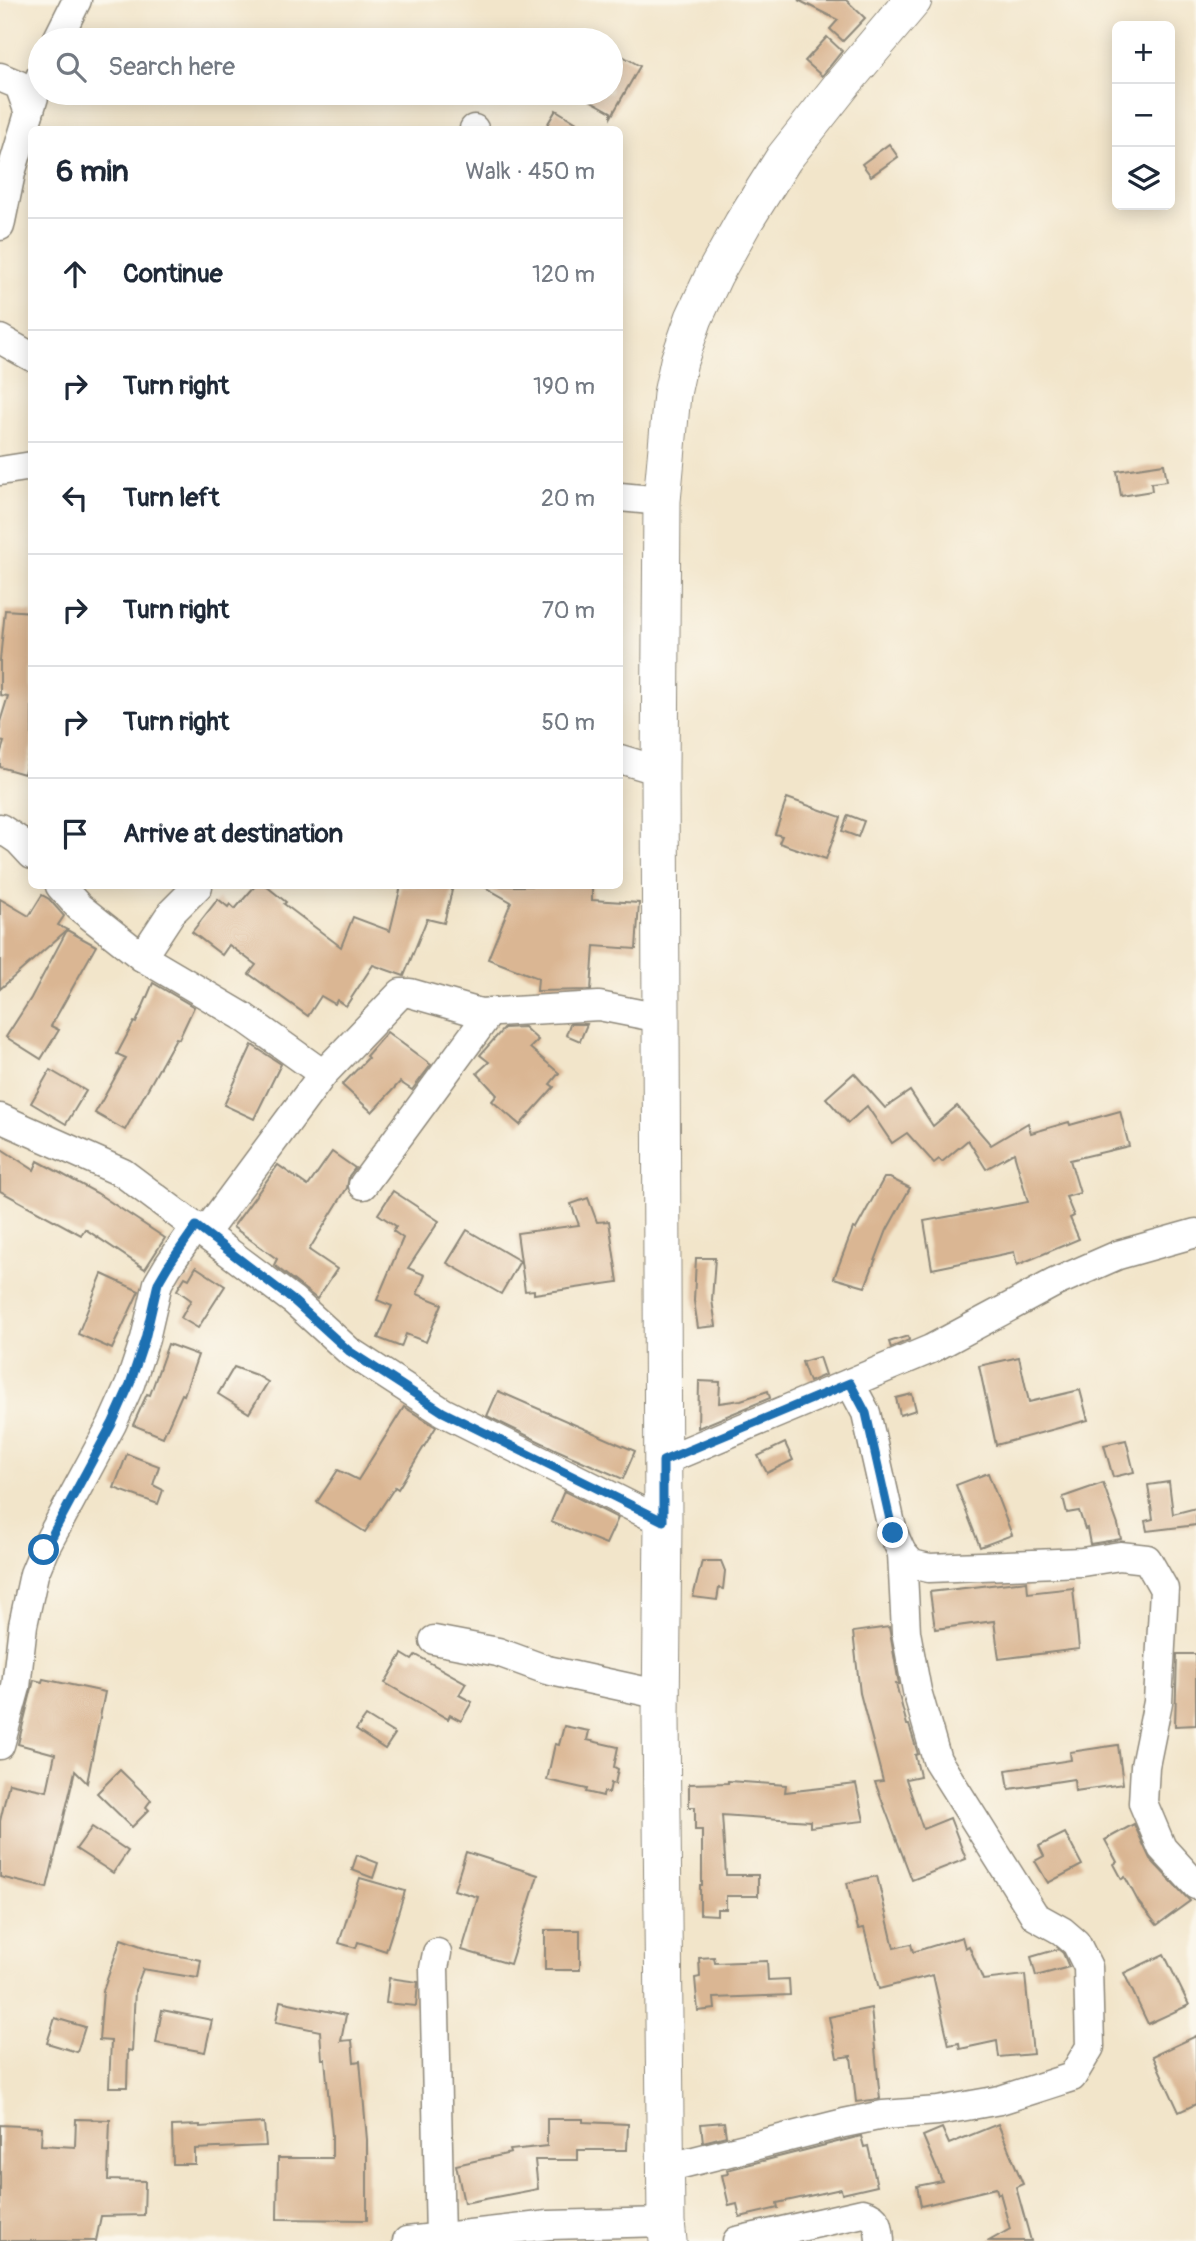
<!DOCTYPE html>
<html lang="en">
<head>
<meta charset="utf-8">
<style>
  :root { --surface:#fff; --page:#f6f6f7; --text:#1f2937; --muted:#747a83; --line:#e0e1e3 }
  body { margin:0; font-family:Pangolin,sans-serif; background:var(--page); color:var(--text) }
  .controls { position:absolute; right:21px; top:21px; display:grid; overflow:hidden; border-radius:10px; box-shadow:0 4px 18px #0003 }
  .controls button { width:63px; height:63px; display:grid; place-items:center; padding:0; border:0; border-bottom:2px solid var(--line); background:var(--surface); color:var(--text); font:35px sans-serif }
  .stop { position:absolute; width:21px; height:21px; margin:-16px; border:5px solid #1f6fb2; border-radius:50%; background:#fff }
  .stop.end { background:#1f6fb2; border-color:#fff; box-shadow:0 2px 7px #0008 }
  .list { margin:0; padding:0; list-style:none }
  h2 { display:flex; justify-content:space-between; align-items:center; height:91px; margin:0; padding:0 28px; font-size:30px }
  h2 small { font-size:23px; font-weight:400; color:var(--muted) }
  .list li { display:grid; grid-template-columns:46px 1fr auto; gap:21px; align-items:center; box-sizing:border-box; height:112px; padding:0 28px; border-top:2px solid var(--line) }
  .list b { display:block; font-size:26px; white-space:nowrap }
  .list em { font-size:23px; font-style:normal; color:var(--muted) }
  .icon { flex:none; width:38px; height:38px; fill:none; stroke:currentColor; stroke-width:2; stroke-linecap:round; stroke-linejoin:round }
  .map { position:relative; flex:none; width:1196px; height:2241px; overflow:hidden }
  .search { position:absolute; background:var(--surface); box-shadow:0 4px 18px #0003; left:28px; top:28px; width:595px; height:77px; display:flex; align-items:center; gap:18px; box-sizing:border-box; padding:0 24px; border-radius:38px; color:var(--muted); font-size:26px }
  .panel { position:absolute; background:var(--surface); box-shadow:0 4px 18px #0003; left:28px; top:126px; width:595px; height:763px; border-radius:10px }
  .map>svg:first-child { display:block }
</style>
</head>
<body>
<div class="map">
<svg width="1196" height="2241" viewBox="0 0 1196 2241">
  <rect width="100%" height="100%" fill="#fbf7ec"/>
  <filter id="ink" filterUnits="userSpaceOnUse"><feTurbulence type="fractalNoise" baseFrequency=".0143" numOctaves="2"/><feDisplacementMap in="SourceGraphic" scale="14" xChannelSelector="R" yChannelSelector="G"/><feConvolveMatrix kernelMatrix="1 2 1 2 8 2 1 2 1" color-interpolation-filters="sRGB"/></filter>
  <filter id="wash" filterUnits="userSpaceOnUse"><feTurbulence type="fractalNoise" baseFrequency=".00686" numOctaves="4" result="noise"/><feDisplacementMap in="SourceGraphic" scale="28" xChannelSelector="R" yChannelSelector="G"/><feGaussianBlur stdDeviation="1.57" result="paint"/><feColorMatrix in="noise" values="0 0 0 0 0 0 0 0 0 0 0 0 0 0 0 0 0 1.4 0 .05"/><feComposite in="paint" operator="in"/></filter>
  <g filter="url(#wash)">
    <rect width="100%" height="100%" fill="#f2e5ca"/>
    <g id="blocks">
      <g fill="#dab693">
        <polygon points="798,0 846,0 865,18 843,41 830,29 838,20"/>
        <polygon points="827,37 842,51 822,76 805,61"/>
        <polygon points="619,54 640,66 611,117 611,112 577,93 611,93 611,69"/>
        <polygon points="556,110 588,130 544,130"/>
        <polygon points="889,144 898,157 871,176 862,164"/>
        <polygon points="1164,464 1167,481 1151,483 1152,491 1121,496 1117,471"/>
        <polygon points="5,610 32,612 32,746 24,774 0,767 0,755 4,742 0,741 0,722 8,696 0,695 0,660"/>
        <polygon points="787,798 841,817 826,859 779,843 782,836 775,834"/>
        <polygon points="848,815 864,821 858,837 842,831"/>
        <polygon points="255,886 266,886 286,902 284,904 341,947 353,917 390,931 401,886 453,886 444,923 427,919 404,976 373,965 346,1006 337,1000 335,1004 321,996 308,1016 249,974 256,965 229,945 222,955 192,932 218,899 228,907 230,904 235,909"/>
        <polygon points="483,886 592,886 592,900 639,903 636,949 594,946 591,990 537,991 538,978 488,959 511,902"/>
        <polygon points="42,895 49,899 64,916 58,925 67,930 0,989 0,899 29,916"/>
        <polygon points="67,930 96,946 51,1026 59,1030 41,1059 6,1037 31,998"/>
        <polygon points="153,983 194,1007 179,1039 176,1038 125,1130 95,1113 126,1058 117,1054 134,1022 136,1023"/>
        <polygon points="587,1024 580,1041 566,1035 570,1024"/>
        <polygon points="524,1027 538,1040 530,1048 559,1073 550,1084 554,1087 520,1125 492,1101 497,1095 477,1073 489,1062 480,1055 504,1028"/>
        <polygon points="387,1032 431,1065 412,1090 400,1082 372,1112 342,1085 368,1058 366,1056"/>
        <polygon points="252,1045 281,1064 254,1119 224,1105"/>
        <polygon points="50,1070 86,1091 66,1124 31,1103"/>
        <polygon points="854,1073 885,1108 910,1091 933,1126 957,1106 991,1145 1028,1123 1031,1133 1069,1122 1070,1125 1120,1111 1129,1146 1070,1160 1080,1193 1066,1197 1074,1216 1070,1218 1079,1239 1017,1265 1014,1252 932,1269 924,1221 1028,1202 1014,1153 986,1169 968,1140 942,1162 939,1159 934,1163 907,1133 892,1143 867,1106 848,1123 826,1098"/>
        <polygon points="0,1148 34,1170 38,1161 97,1193 165,1238 145,1269 85,1229 81,1235 0,1191"/>
        <polygon points="332,1152 355,1168 349,1176 347,1188 309,1250 337,1269 317,1299 274,1265 277,1259 233,1227 278,1165 308,1186"/>
        <polygon points="884,1178 890,1178 910,1188 887,1230 865,1287 834,1278 853,1228 856,1229"/>
        <polygon points="393,1191 439,1221 408,1268 425,1275 417,1294 442,1304 426,1342 406,1334 401,1347 378,1338 392,1306 377,1300 403,1238 393,1231 396,1226 378,1214"/>
        <polygon points="588,1198 597,1222 609,1221 618,1282 534,1294 534,1290 525,1291 517,1233 579,1225 571,1204"/>
        <polygon points="467,1230 520,1261 501,1294 447,1263"/>
        <polygon points="696,1258 715,1258 712,1300 716,1326 698,1328 694,1301"/>
        <polygon points="196,1267 225,1286 198,1328 181,1318 191,1300 177,1290 185,1277 189,1279"/>
        <polygon points="102,1274 139,1291 112,1349 78,1334"/>
        <polygon points="908,1336 909,1340 891,1348 889,1342"/>
        <polygon points="168,1344 198,1355 184,1395 182,1394 163,1437 133,1425 147,1394 150,1395"/>
        <polygon points="819,1357 825,1375 809,1382 802,1362"/>
        <polygon points="1019,1357 1029,1402 1080,1390 1088,1420 996,1445 979,1366"/>
        <polygon points="234,1367 256,1375 268,1382 249,1413 218,1394"/>
        <polygon points="699,1381 720,1382 719,1403 741,1400 768,1391 770,1398 698,1428"/>
        <polygon points="498,1391 635,1451 623,1479 557,1450 487,1416"/>
        <polygon points="912,1394 916,1410 900,1415 896,1398"/>
        <polygon points="404,1407 436,1427 398,1489 395,1487 365,1532 317,1502 338,1470 358,1480"/>
        <polygon points="1126,1440 1134,1472 1113,1477 1104,1445"/>
        <polygon points="785,1443 793,1460 767,1473 758,1456"/>
        <polygon points="127,1454 159,1466 153,1485 163,1490 158,1504 114,1488"/>
        <polygon points="988,1473 1012,1535 980,1547 956,1485"/>
        <polygon points="1169,1482 1173,1514 1196,1508 1196,1525 1147,1531 1145,1521 1153,1519 1148,1485"/>
        <polygon points="1103,1483 1118,1525 1121,1539 1090,1544 1087,1528 1085,1529 1079,1511 1067,1513 1063,1497"/>
        <polygon points="564,1491 618,1518 606,1544 551,1522"/>
        <polygon points="702,1561 721,1561 725,1571 723,1589 719,1588 717,1600 693,1597"/>
        <polygon points="1027,1581 1028,1593 1073,1588 1079,1649 999,1659 994,1621 935,1629 930,1592"/>
        <polygon points="889,1627 899,1684 896,1684 907,1725 909,1725 918,1754 915,1755 920,1776 906,1779 923,1829 950,1818 966,1859 912,1880 875,1782 883,1781 860,1693 853,1632"/>
        <polygon points="402,1654 412,1660 416,1655 466,1683 459,1695 472,1702 461,1721 450,1715 448,1719 385,1683"/>
        <polygon points="1177,1654 1196,1654 1196,1725 1175,1726"/>
        <polygon points="43,1679 105,1692 87,1783 75,1771 47,1888 0,1877 0,1821 9,1783 47,1791 55,1754 18,1744 34,1680 42,1682"/>
        <polygon points="366,1716 395,1734 385,1749 356,1730"/>
        <polygon points="564,1726 589,1731 587,1740 618,1747 614,1767 618,1769 615,1784 611,1783 609,1793 604,1792 603,1796 586,1792 587,1789 547,1780 555,1744 559,1745"/>
        <polygon points="1118,1745 1123,1784 1075,1791 1074,1779 1009,1789 1006,1770 1071,1760 1070,1752"/>
        <polygon points="120,1770 151,1800 146,1807 149,1810 132,1827 97,1793"/>
        <polygon points="728,1781 786,1785 785,1792 856,1784 864,1821 810,1827 810,1821 722,1815 726,1875 758,1875 758,1896 726,1896 726,1909 717,1909 717,1915 700,1914 700,1885 702,1885 702,1830 695,1830 695,1807 689,1807 689,1784 728,1783"/>
        <polygon points="1134,1824 1150,1859 1190,1901 1157,1925 1139,1903 1125,1877 1122,1879 1114,1864 1117,1862 1105,1840"/>
        <polygon points="92,1827 128,1851 113,1873 76,1849"/>
        <polygon points="1065,1833 1082,1865 1048,1883 1035,1861 1044,1856 1039,1846"/>
        <polygon points="466,1852 538,1875 510,1964 462,1950 478,1897 454,1890"/>
        <polygon points="357,1855 378,1863 373,1878 352,1870"/>
        <polygon points="877,1876 894,1948 911,1944 913,1952 962,1937 965,1948 969,1946 983,1980 1025,1975 1033,2054 999,2057 997,2041 960,2049 959,2043 949,2045 933,1975 879,1989 864,1928 858,1929 847,1883"/>
        <polygon points="360,1878 405,1891 386,1951 358,1942 356,1948 339,1943"/>
        <rect x="545" y="1930" width="35" height="40"/>
        <polygon points="121,1939 158,1952 201,1960 198,1978 143,1969 135,1990 132,2051 128,2050 127,2087 109,2087 111,2041 99,2040 103,1991"/>
        <polygon points="1058,1949 1063,1953 1069,1967 1036,1976 1031,1957"/>
        <polygon points="1164,1954 1189,2005 1148,2024 1124,1973"/>
        <polygon points="714,1957 715,1963 767,1961 768,1980 789,1979 790,1995 714,1998 715,2009 698,2011 695,1978 700,1977 699,1958"/>
        <polygon points="389,1978 418,1982 416,2006 386,2003"/>
        <polygon points="280,2001 346,2015 341,2041 352,2040 354,2062 360,2061 367,2140 367,2220 277,2219 278,2158 332,2158 332,2135 325,2059 322,2059 320,2031 276,2022"/>
        <polygon points="871,2008 880,2099 856,2102 851,2056 837,2058 829,2017"/>
        <polygon points="162,2010 212,2020 205,2052 156,2043"/>
        <polygon points="55,2018 85,2027 77,2052 47,2043"/>
        <polygon points="1196,2036 1196,2104 1179,2112 1153,2056"/>
        <polygon points="76,2119 110,2120 108,2180 145,2181 144,2215 101,2216 96,2241 0,2241 0,2125 42,2127 41,2145 75,2147"/>
        <polygon points="547,2119 583,2119 583,2122 628,2124 627,2150 578,2150 578,2160 535,2160 538,2189 464,2203 456,2165 511,2153 510,2150 547,2146"/>
        <polygon points="724,2122 726,2136 703,2142 701,2124"/>
        <polygon points="264,2123 266,2146 195,2149 195,2164 173,2164 172,2126 200,2125 200,2127"/>
        <polygon points="998,2124 1023,2184 1016,2187 1031,2241 989,2241 1010,2229 1000,2193 998,2194 996,2188 921,2206 917,2186 942,2181 923,2136 942,2128 949,2144"/>
        <polygon points="861,2136 864,2147 868,2146 877,2186 842,2194 841,2189 777,2203 778,2208 740,2217 737,2204 729,2206 722,2175 728,2174 727,2170"/>
      </g>
    </g>
  </g>
  <g filter="url(#ink)">
    <use href="#blocks" fill-opacity="0" stroke="#8e887a" stroke-width="2"/>
    <g fill="none" stroke-linecap="round" stroke-linejoin="round">
      <defs>
        <g id="minor">
          <polyline points="57,40 77,0"/>
          <polyline points="0,77 19,85 29,113"/>
          <polyline points="474,130 474,129"/>
          <polyline points="0,226 11,173 40,77"/>
          <polyline points="0,339 32,357"/>
          <polyline points="0,471 32,466"/>
          <polyline points="620,497 662,501"/>
          <polyline points="620,759 660,771"/>
          <polyline points="0,828 18,840 32,855"/>
          <polyline points="60,886 79,907 142,957 242,1016 323,1074"/>
          <polyline points="142,957 171,913 198,886"/>
          <polyline points="0,1118 123,1173 294,1301 349,1351 443,1412 663,1522"/>
          <polyline points="363,1185 490,1012"/>
          <polyline points="205,1233 323,1074 401,993 410,993 480,1013 599,1006 660,1018"/>
          <polyline points="850,1383 866,1413 893,1533 902,1553 912,1564 929,1568 1082,1562 1120,1556 1147,1559 1164,1589 1158,1702 1145,1766 1143,1803 1162,1848 1196,1885"/>
          <polyline points="663,1461 931,1349 1054,1283 1118,1255 1196,1233"/>
          <polyline points="434,1640 498,1652 547,1670 662,1695"/>
          <polyline points="0,1745 16,1687 23,1625 34,1574 44,1550 112,1424 130,1384 145,1339 158,1283 168,1266 196,1226"/>
          <polyline points="437,1953 434,1968 440,2238"/>
          <polyline points="666,2168 844,2123 883,2115 938,2111 1000,2100 1072,2077 1090,2047 1088,1967 1076,1943 1062,1931 1035,1916 937,1760 917,1691 906,1632 902,1553"/>
          <polyline points="407,2241 549,2225 666,2222"/>
          <path d="M737,2241L863,2213C879,2217 879,2226 880,2241"/>
        </g>
        <polyline id="major" points="668,2241 666,2222 661,1717 663,1522 660,771 662,501 672,394 679,361 694,318 714,275 743,223 784,158 844,82 913,0"/>
      </defs>
      <use href="#minor" stroke="#8e887a" stroke-width="31"/>
      <use href="#major" stroke="#8e887a" stroke-width="39"/>
      <use href="#minor" stroke="#fff" stroke-width="28"/>
      <use href="#major" stroke="#fff" stroke-width="37"/>
    </g>
  </g>
  <g fill="none" stroke-linecap="round" stroke-linejoin="round" filter="url(#ink)">
    <polyline stroke="#1f6fb2" stroke-width="9" points="44,1550 112,1424 130,1384 145,1339 158,1283 168,1266 196,1226 294,1301 349,1351 443,1412 663,1521 663,1461 850,1383 866,1413 893,1533"/>
  </g>
</svg>
<div class="controls">
<button>+</button>
<button>−</button>
<button><svg class="icon" aria-label="layers" viewBox="0 0 24 24"><path d="M12 4l9 5-9 5-9-5zM3 14l9 5 9-5"/></svg></button>
</div>
<div class="stop" style="left:44px;top:1550px"></div>
<div class="stop end" style="left:893px;top:1533px"></div>
<div class="search"><svg class="icon" aria-label="search" viewBox="0 0 24 24"><circle cx="10" cy="10" r="6"/><path d="M15 15l6 6"/></svg>Search here</div>
<section class="panel">
<h2>6 min<small>Walk · 450 m</small></h2>
<ul class="list">
<li><svg class="icon" aria-label="ahead" viewBox="0 0 24 24"><path d="M12 20V5M6 11l6-6 6 6"/></svg><div><b>Continue</b></div><em>120 m</em></li>
<li><svg class="icon" aria-label="right" viewBox="0 0 24 24"><path d="M7 20v-9h11M14 6l5 5-5 5"/></svg><div><b>Turn right</b></div><em>190 m</em></li>
<li><svg class="icon" aria-label="left" viewBox="0 0 24 24"><path d="M17 20v-9H6M10 6l-5 5 5 5"/></svg><div><b>Turn left</b></div><em>20 m</em></li>
<li><svg class="icon" aria-label="right" viewBox="0 0 24 24"><path d="M7 20v-9h11M14 6l5 5-5 5"/></svg><div><b>Turn right</b></div><em>70 m</em></li>
<li><svg class="icon" aria-label="right" viewBox="0 0 24 24"><path d="M7 20v-9h11M14 6l5 5-5 5"/></svg><div><b>Turn right</b></div><em>50 m</em></li>
<li><svg class="icon" aria-label="arrive" viewBox="0 0 24 24"><path d="M6 21V4h12l-3 4 3 4H6"/></svg><div><b>Arrive at destination</b></div></li>
</ul>
</section>
</div>
</body>
</html>
